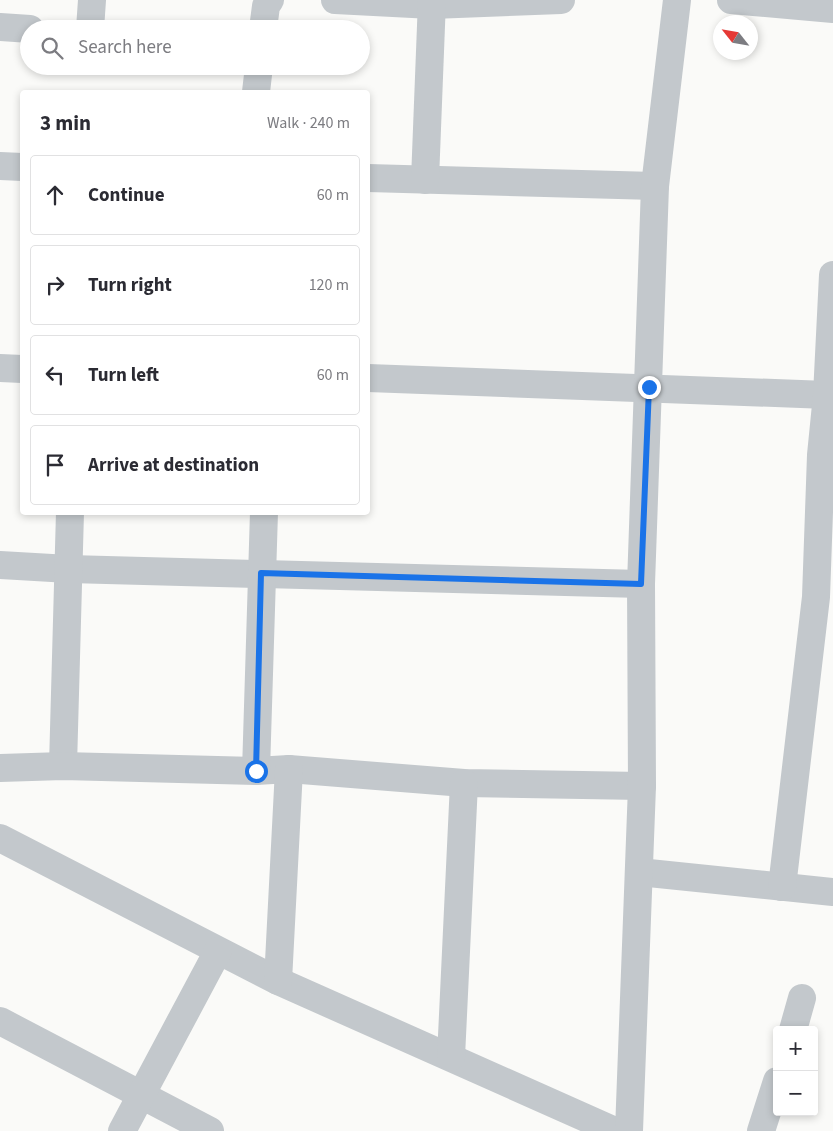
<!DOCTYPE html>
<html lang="en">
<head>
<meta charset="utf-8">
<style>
  :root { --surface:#fff; --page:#f2f2f3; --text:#2b2b33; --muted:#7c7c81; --line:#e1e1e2 }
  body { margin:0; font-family:"Source Sans 3",sans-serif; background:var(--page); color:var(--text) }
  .controls { position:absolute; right:15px; bottom:15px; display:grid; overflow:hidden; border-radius:5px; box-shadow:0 2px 8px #0003 }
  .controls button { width:45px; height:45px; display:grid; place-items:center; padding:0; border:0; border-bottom:1px solid var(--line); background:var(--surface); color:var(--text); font:25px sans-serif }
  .compass { position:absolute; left:713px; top:15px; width:45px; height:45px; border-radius:50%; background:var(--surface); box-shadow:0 2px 8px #0003; rotate:301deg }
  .stop { position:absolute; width:15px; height:15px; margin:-11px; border:4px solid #1a73e8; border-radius:50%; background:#fff }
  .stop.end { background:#1a73e8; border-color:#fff; box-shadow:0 1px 5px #0008 }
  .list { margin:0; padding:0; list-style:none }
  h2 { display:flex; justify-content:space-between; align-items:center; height:65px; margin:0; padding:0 20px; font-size:21px }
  h2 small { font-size:16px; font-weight:400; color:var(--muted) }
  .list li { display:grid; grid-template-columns:32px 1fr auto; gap:15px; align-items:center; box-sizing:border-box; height:80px; margin:0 10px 10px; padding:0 10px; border:1px solid var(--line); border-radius:5px }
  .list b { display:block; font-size:19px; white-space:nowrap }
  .list em { font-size:16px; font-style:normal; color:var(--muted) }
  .icon { flex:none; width:28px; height:28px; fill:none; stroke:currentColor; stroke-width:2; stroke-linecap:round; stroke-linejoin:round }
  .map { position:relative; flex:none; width:833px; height:1131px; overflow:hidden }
  .search { position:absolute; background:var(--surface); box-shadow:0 2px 8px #0003; left:20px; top:20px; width:350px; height:55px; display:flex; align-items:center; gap:12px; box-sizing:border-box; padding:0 18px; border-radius:28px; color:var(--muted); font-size:19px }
  .panel { position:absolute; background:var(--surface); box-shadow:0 2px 8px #0003; left:20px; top:90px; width:350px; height:425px; border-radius:5px }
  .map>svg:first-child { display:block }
</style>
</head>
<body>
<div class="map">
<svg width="833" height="1131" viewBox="0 0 833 1131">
  <rect width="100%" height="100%" fill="#fafaf8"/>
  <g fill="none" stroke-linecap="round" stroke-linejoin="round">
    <g stroke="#c3c8cc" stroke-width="28">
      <polyline points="335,0 432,5 561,0"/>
      <polyline points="731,0 833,9"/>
      <polyline points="0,27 30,29"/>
      <polyline points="90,29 92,0"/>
      <polyline points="263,29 266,6 270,0"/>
      <polyline points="256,92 259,66"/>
      <polyline points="0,166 22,167"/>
      <polyline points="368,178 655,186"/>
      <polyline points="425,180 432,0"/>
      <polyline points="0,368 22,369"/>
      <polyline points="368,378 827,395"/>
      <polyline points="0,565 69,569 641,584"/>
      <polyline points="63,766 70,512"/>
      <polyline points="0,768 63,766 256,771 289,769 464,783 642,786"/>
      <polyline points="256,771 264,512"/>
      <polyline points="0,838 278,981 615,1131"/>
      <polyline points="639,872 833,892"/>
      <polyline points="782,887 816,597 821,455 827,395 833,275"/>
      <polyline points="278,981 289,769"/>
      <polyline points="0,1021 210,1131"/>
      <polyline points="793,1030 802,998"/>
      <polyline points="451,1057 464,783"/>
      <polyline points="122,1131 218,951"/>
      <polyline points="629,1131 642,786 641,584 655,186 677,0"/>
      <polyline points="761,1131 777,1081"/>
    </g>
  </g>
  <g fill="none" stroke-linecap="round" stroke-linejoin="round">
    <polyline stroke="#1a73e8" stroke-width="6" points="256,771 261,573 641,584 649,387"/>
  </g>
</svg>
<div class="controls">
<button>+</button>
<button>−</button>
</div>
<svg class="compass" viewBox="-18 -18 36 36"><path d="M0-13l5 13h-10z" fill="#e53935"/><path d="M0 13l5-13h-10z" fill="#7c7c81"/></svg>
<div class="stop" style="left:256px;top:771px"></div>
<div class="stop end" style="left:649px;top:387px"></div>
<div class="search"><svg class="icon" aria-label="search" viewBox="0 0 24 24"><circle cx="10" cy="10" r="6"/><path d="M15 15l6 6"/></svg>Search here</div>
<section class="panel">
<h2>3 min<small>Walk · 240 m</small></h2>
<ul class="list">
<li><svg class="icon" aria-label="ahead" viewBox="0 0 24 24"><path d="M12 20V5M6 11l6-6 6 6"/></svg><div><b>Continue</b></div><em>60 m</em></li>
<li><svg class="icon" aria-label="right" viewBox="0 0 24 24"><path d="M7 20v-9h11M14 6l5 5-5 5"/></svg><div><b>Turn right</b></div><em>120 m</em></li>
<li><svg class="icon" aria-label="left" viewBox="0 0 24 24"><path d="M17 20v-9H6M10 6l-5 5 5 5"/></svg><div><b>Turn left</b></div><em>60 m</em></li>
<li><svg class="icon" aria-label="arrive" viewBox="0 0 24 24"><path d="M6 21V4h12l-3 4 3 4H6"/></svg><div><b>Arrive at destination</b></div></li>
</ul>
</section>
</div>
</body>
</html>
